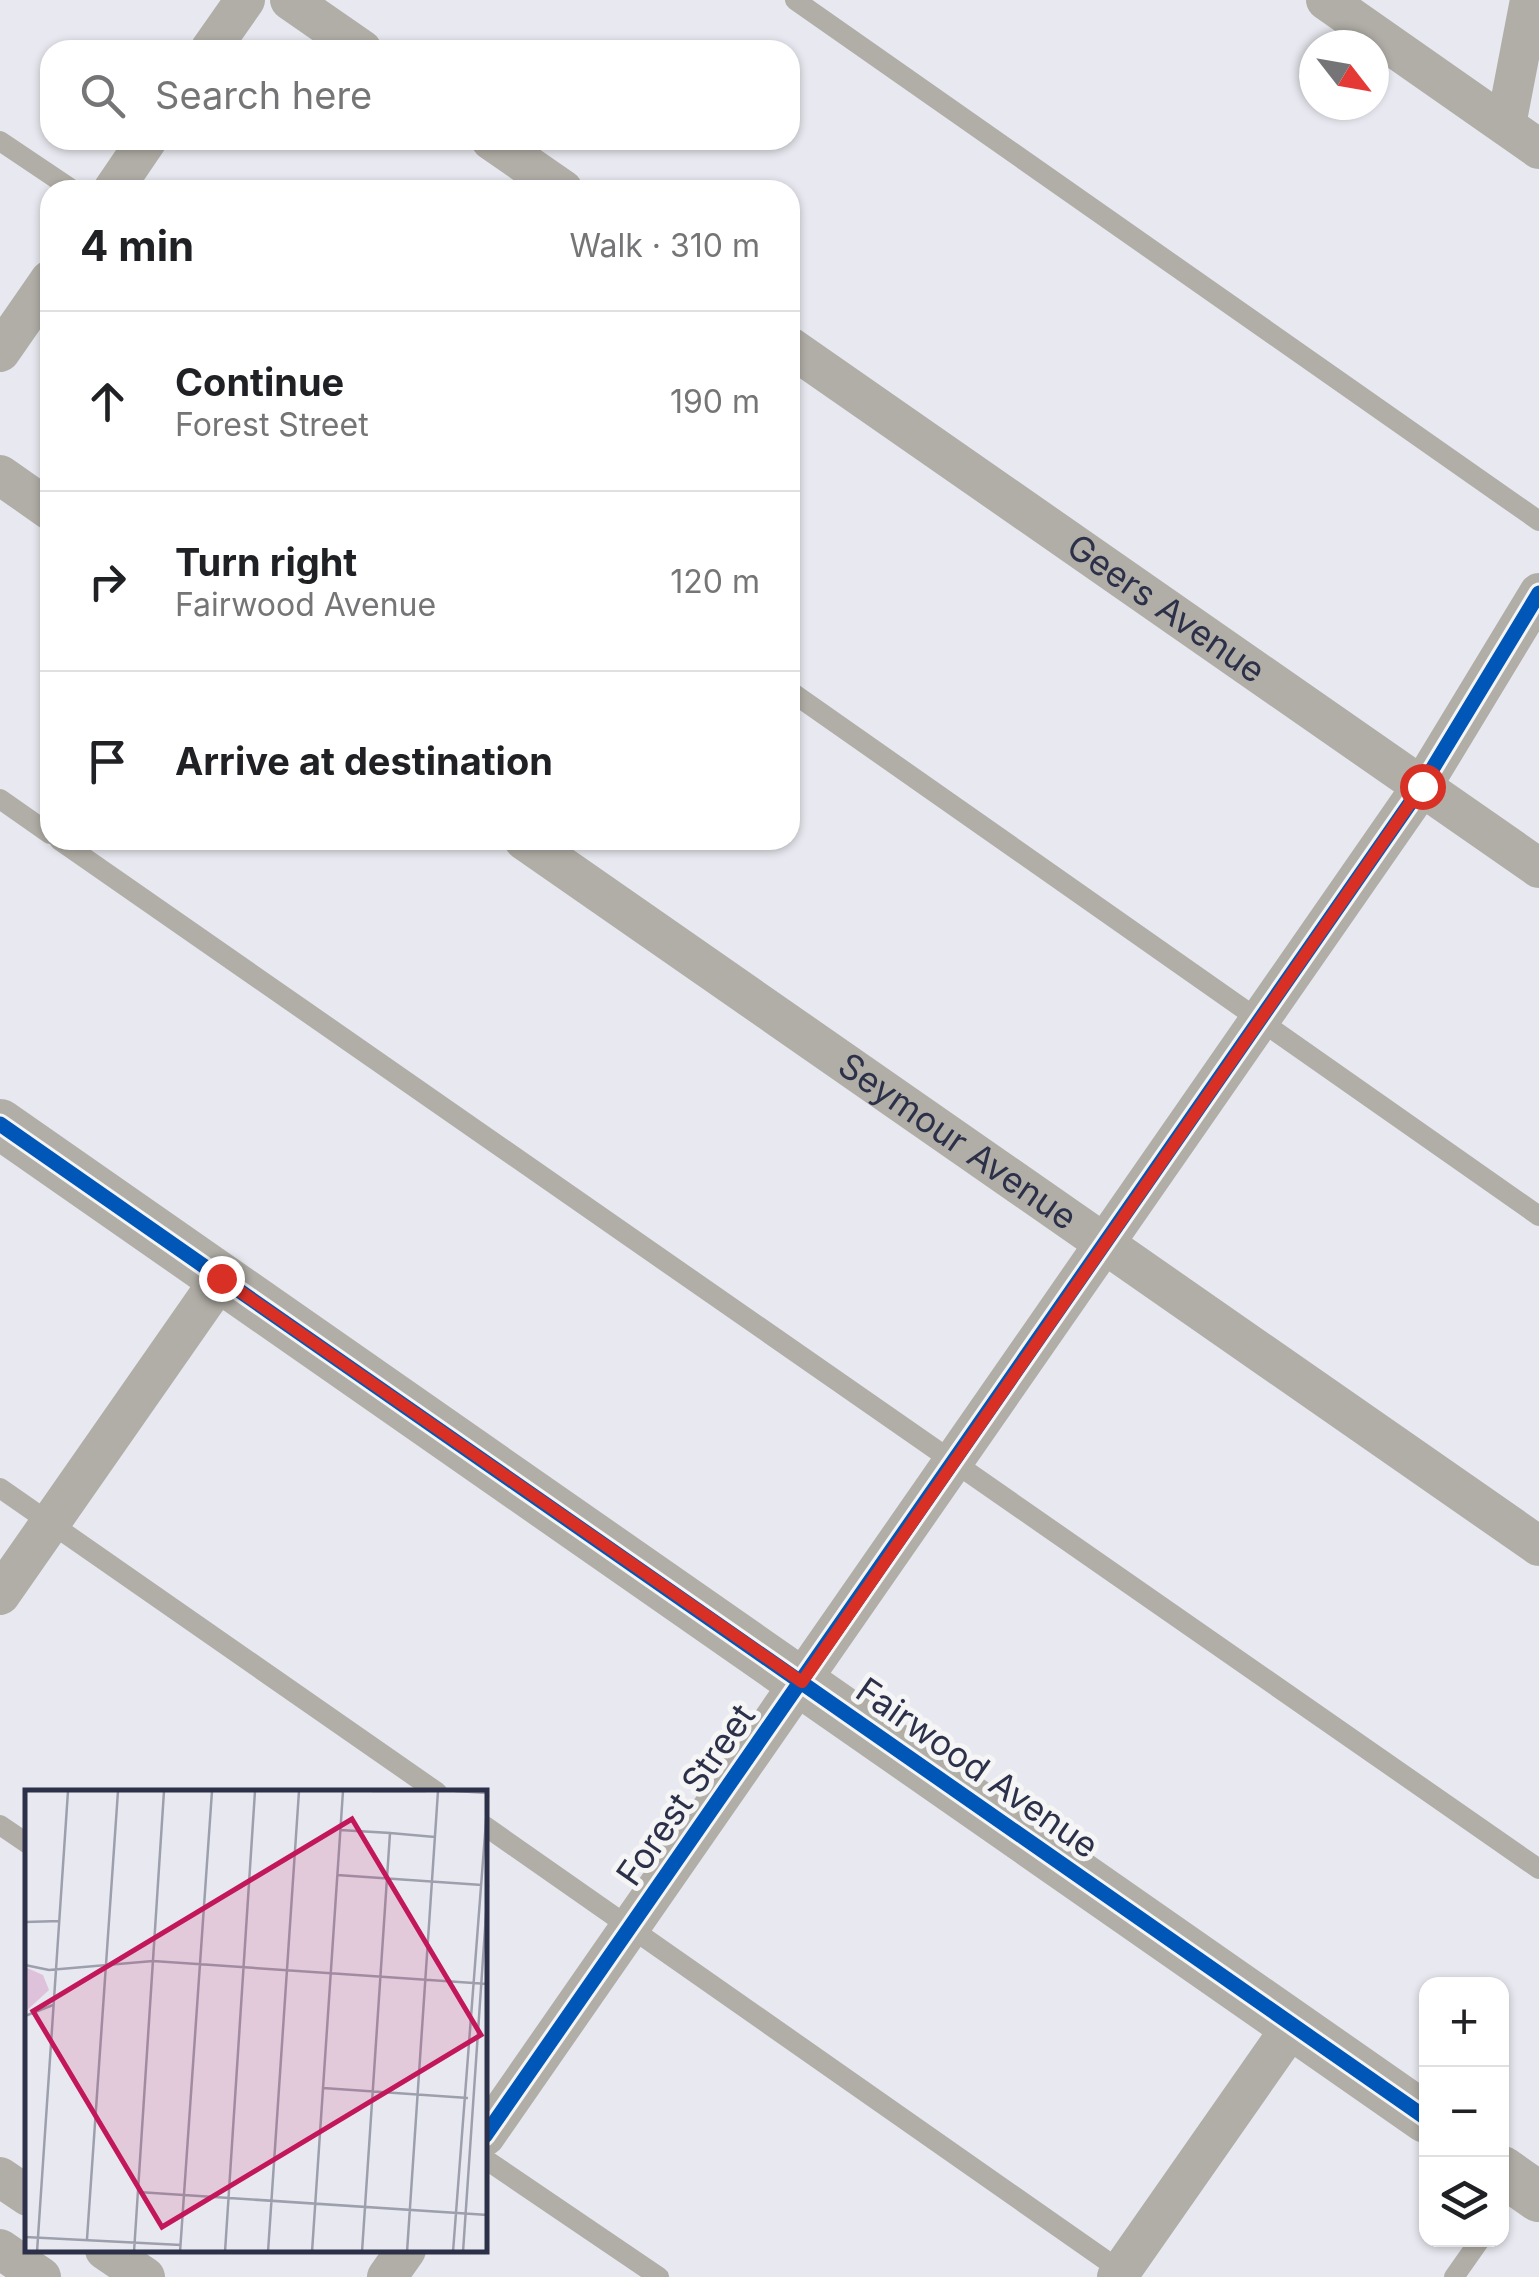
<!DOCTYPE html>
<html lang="en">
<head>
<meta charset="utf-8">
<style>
  :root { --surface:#fff; --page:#f6f6f6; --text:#202124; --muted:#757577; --line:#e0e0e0 }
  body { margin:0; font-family:Inter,sans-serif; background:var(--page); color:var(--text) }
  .controls { position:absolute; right:30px; bottom:30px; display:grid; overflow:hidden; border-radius:20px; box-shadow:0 2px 8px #0004 }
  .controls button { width:90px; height:90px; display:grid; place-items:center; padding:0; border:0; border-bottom:2px solid var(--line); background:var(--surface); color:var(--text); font:50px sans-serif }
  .compass { position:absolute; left:1299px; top:30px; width:90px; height:90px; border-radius:50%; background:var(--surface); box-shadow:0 2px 8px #0004; rotate:121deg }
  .stop { position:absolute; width:30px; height:30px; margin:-22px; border:8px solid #d93025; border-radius:50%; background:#fff }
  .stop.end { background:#d93025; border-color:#fff; box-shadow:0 2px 10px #0008 }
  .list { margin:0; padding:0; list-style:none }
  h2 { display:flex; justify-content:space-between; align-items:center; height:130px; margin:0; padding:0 40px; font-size:42px }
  h2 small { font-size:32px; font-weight:400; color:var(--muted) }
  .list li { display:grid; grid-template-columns:65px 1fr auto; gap:30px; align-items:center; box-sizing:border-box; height:180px; padding:0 40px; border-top:2px solid var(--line) }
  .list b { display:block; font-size:38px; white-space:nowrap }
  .list p { margin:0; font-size:32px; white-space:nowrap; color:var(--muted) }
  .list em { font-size:32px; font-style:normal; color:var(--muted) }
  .icon { flex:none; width:55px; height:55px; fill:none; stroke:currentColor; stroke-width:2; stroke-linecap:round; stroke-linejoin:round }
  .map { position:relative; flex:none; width:1539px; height:2277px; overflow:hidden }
  .search { position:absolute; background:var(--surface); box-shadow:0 2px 8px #0004; left:40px; top:40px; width:760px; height:110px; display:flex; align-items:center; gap:25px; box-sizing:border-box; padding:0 35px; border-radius:30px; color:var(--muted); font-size:38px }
  .panel { position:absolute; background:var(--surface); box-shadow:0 2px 8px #0004; left:40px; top:180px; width:760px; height:670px; border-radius:30px }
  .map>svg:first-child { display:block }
</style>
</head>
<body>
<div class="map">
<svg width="1539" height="2277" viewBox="0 0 1539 2277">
  <rect width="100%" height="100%" fill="#e8e9f0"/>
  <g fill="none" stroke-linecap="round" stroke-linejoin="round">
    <g stroke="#b1aea7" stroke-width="20">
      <polyline points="795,0 1539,521"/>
      <polyline points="0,141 73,190"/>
      <polyline points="790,691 1539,1216"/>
      <polyline points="0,799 50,834"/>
      <polyline points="59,840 1539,1869"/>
      <polyline points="0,1488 437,1792"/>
      <polyline points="0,1825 28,1844"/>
      <polyline points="485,1826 1124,2273"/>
      <polyline points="485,2159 659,2277"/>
      <polyline points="1454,2277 1480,2240"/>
    </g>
    <g stroke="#b1aea7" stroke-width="40">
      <polyline points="290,0 362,50"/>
      <polyline points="1326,0 1539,149"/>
      <polyline points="210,50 245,0"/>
      <polyline points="1506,125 1530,0"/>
      <polyline points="491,140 563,190"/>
      <polyline points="113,190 147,140"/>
      <path id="s1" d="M790,347L1539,868"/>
      <polyline points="0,352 50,280"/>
      <polyline points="0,475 50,510"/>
      <path id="s2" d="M524,840L1539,1546"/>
      <polyline points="0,1595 221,1278"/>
      <polyline points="485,2136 1422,786 1539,593"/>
      <polyline points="0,2177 28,2196"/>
      <polyline points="0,2249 41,2277"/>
      <polyline points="105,2250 145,2277"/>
      <polyline points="387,2277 406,2250"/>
      <polyline points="1117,2277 1293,2025"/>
    </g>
    <g stroke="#b1aea7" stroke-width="50">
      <polyline points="0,1124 1426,2118"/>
      <polyline points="1502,2171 1539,2197"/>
    </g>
    <defs>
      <g id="cycleway">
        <polyline points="0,1124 1426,2118"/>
        <polyline points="485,2136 1422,786 1539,593"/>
      </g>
    </defs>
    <use href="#cycleway" stroke="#f5f5f5" stroke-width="21"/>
    <use href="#cycleway" stroke="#0057b8" stroke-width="15"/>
  </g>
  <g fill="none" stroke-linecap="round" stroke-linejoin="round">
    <polyline stroke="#d93025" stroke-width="12" points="221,1278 802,1682 1422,786"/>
  </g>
  <g text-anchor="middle" stroke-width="10" stroke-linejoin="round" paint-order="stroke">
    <g font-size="35" fill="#2c3149" stroke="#f5f5f5">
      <text dy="12" stroke="none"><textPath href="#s1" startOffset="458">Geers Avenue</textPath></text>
      <text dy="12" stroke="none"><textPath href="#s2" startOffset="528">Seymour Avenue</textPath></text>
      <text transform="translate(977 1768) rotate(35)" y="12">Fairwood Avenue</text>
      <text transform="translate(686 1795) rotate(-55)" y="12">Forest Street</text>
    </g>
  </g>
  <g transform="translate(25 1790)">
    <rect width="462" height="462" fill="#e8e9f0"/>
    <path d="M0,177L18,185L24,200L0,222Z" fill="#dec2db"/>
    <path fill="none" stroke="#9d9fad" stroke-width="2.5" d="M347,1H401M430,1L463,3M315,40L365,43L337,462M365,43L410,47M312,85L457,95M0,132L35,131M0,175L24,180L128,171L463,194M0,226L28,215M298,298L443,308M113,402L463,425M0,447L156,455M62,449L93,1M12,462L43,1M109,462L139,1M155,462L187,1M200,462L230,1M243,462L274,1M287,462L318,1M382,462L413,1M428,462L463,5M438,462L463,95"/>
    <path fill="#c2185b" fill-opacity="0.15" stroke="#c2185b" stroke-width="5" d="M327,29L456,245L137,437L8,221Z"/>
    <rect width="462" height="462" fill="none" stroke="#2c3149" stroke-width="5"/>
  </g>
</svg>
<div class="controls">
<button>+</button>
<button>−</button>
<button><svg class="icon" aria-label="layers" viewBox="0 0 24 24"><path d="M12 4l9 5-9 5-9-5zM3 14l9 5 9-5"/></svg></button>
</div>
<svg class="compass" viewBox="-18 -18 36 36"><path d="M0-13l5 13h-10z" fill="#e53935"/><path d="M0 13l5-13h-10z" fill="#757577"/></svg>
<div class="stop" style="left:1422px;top:786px"></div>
<div class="stop end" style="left:221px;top:1278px"></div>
<div class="search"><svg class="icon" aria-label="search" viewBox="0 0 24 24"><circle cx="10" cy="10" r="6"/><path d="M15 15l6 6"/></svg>Search here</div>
<section class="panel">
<h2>4 min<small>Walk · 310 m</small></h2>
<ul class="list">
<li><svg class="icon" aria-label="ahead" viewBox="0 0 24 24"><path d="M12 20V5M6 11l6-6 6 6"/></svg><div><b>Continue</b><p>Forest Street</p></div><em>190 m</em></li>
<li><svg class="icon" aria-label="right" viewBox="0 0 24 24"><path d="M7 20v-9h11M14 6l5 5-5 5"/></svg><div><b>Turn right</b><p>Fairwood Avenue</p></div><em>120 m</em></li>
<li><svg class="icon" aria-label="arrive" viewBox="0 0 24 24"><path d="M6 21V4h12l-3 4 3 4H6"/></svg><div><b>Arrive at destination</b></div></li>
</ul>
</section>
</div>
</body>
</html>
